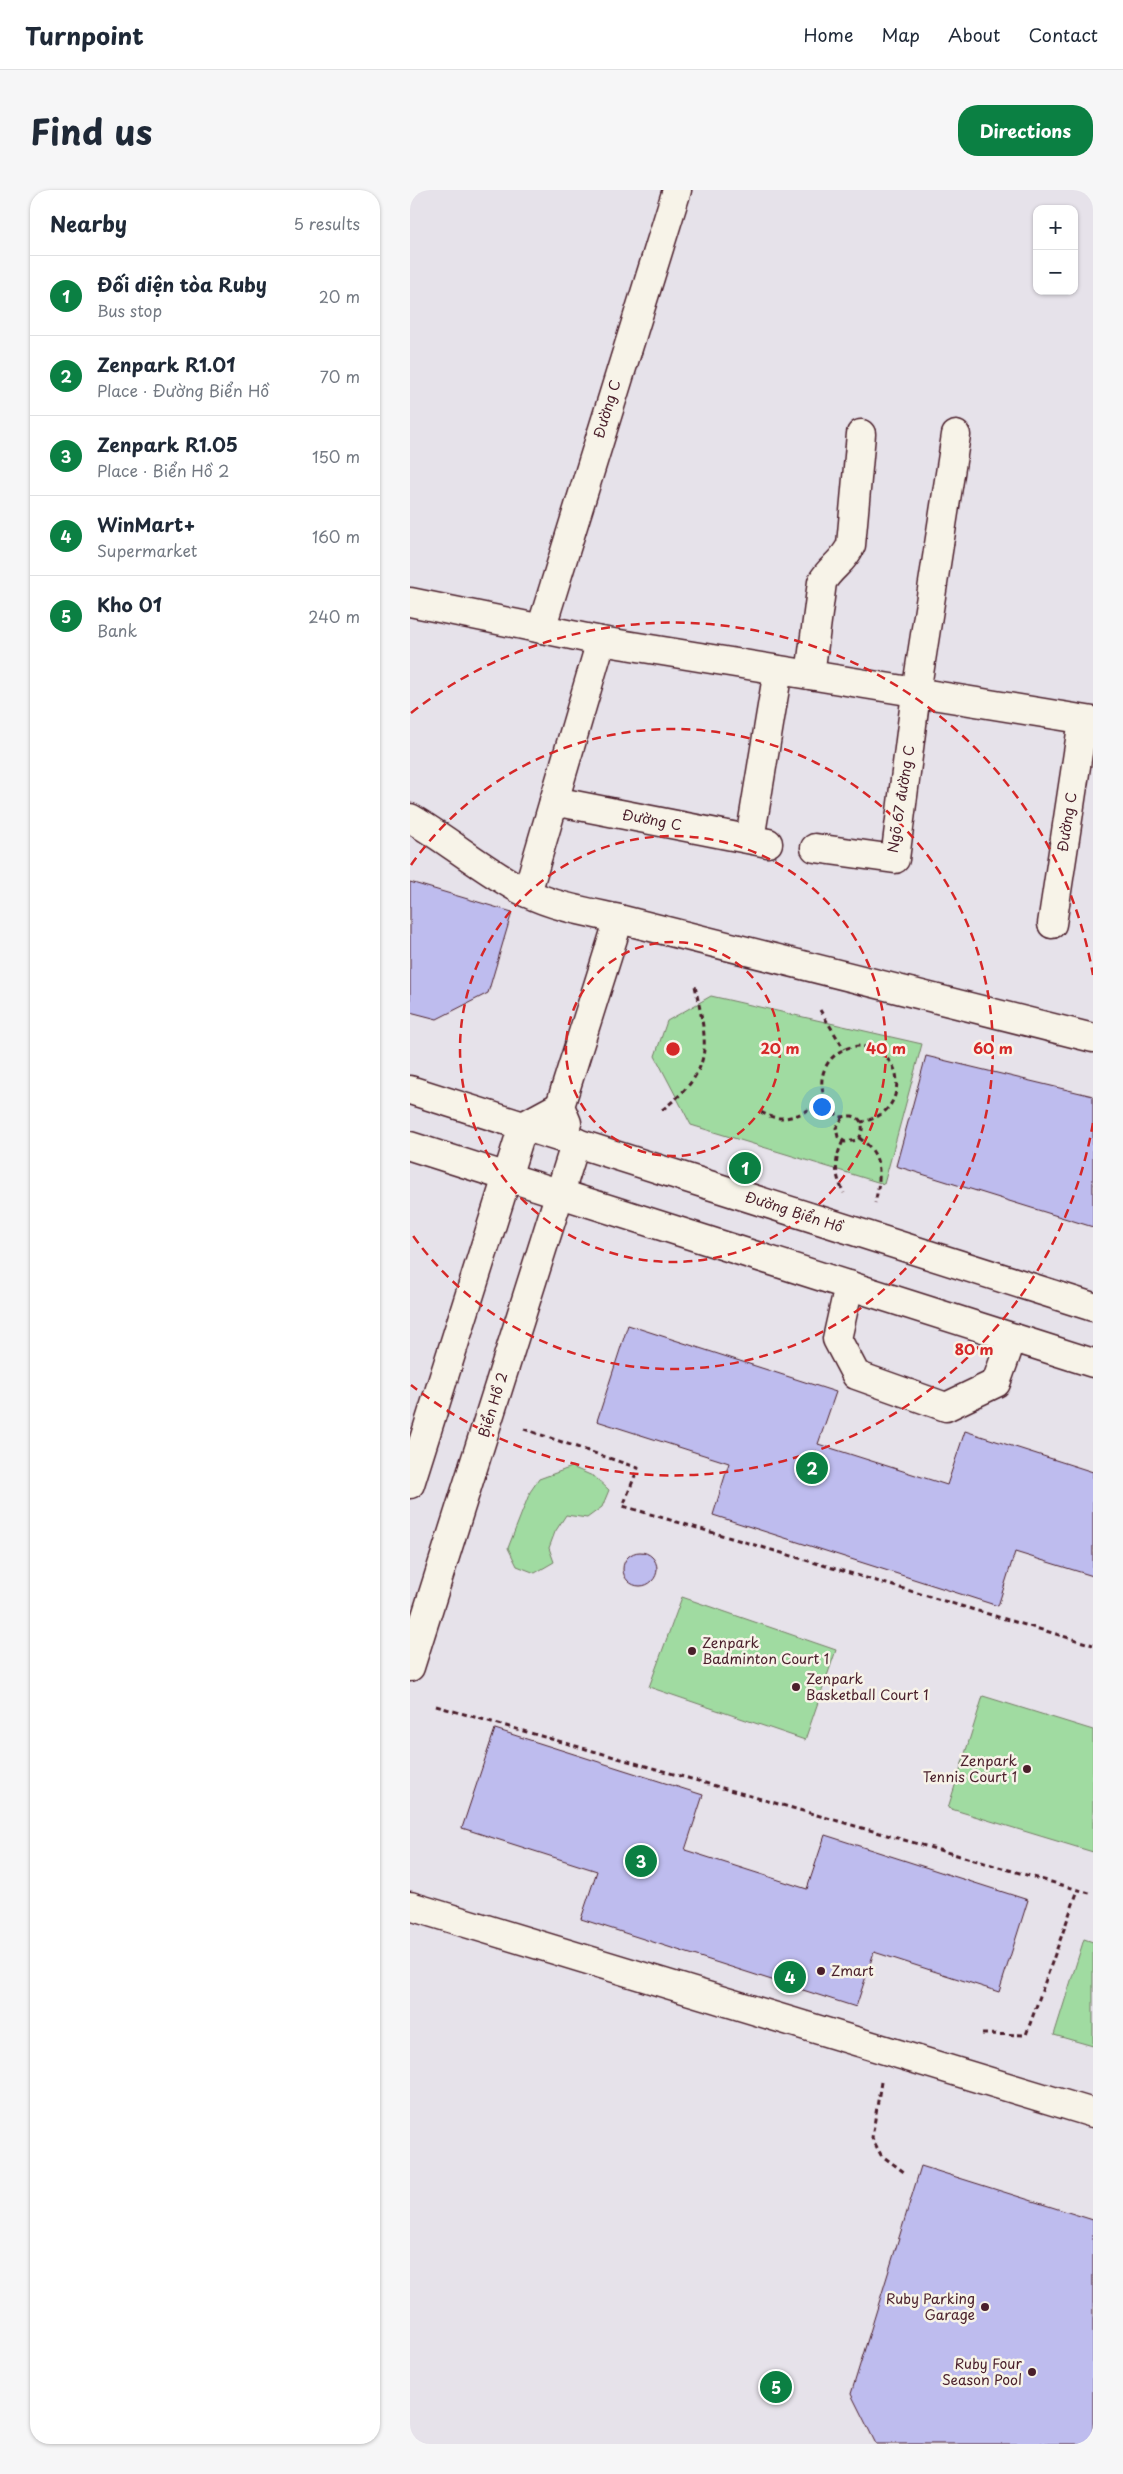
<!DOCTYPE html>
<html lang="en">
<head>
<meta charset="utf-8">
<style>
  :root { --surface:#fff; --page:#f6f6f7; --text:#1f2937; --muted:#747a83; --line:#e0e1e3; --accent:#0b8043 }
  body { margin:0; font-family:"Playpen Sans",sans-serif; background:var(--page); color:var(--text) }
  .controls { position:absolute; right:15px; top:15px; display:grid; overflow:hidden; border-radius:10px; box-shadow:0 1px 4px #0004 }
  .controls button { width:45px; height:45px; display:grid; place-items:center; padding:0; border:0; border-bottom:1px solid var(--line); background:var(--surface); color:var(--text); font:25px sans-serif }
  .you { position:absolute; left:411px; top:916px; width:18px; height:18px; margin:-12px; border:4px solid #fff; border-radius:50%; background:#1a73e8; box-shadow:0 0 0 8px #1a73e833 }
  .badge { display:grid; place-items:center; width:32px; height:32px; border-radius:50%; background:var(--accent); color:#fff; font-size:16px; font-weight:700 }
  .pin { position:absolute; translate:-50% -50%; border:2px solid #fff; box-shadow:0 1px 5px #0006 }
  .list { margin:0; padding:0; list-style:none }
  h2 { display:flex; justify-content:space-between; align-items:center; height:65px; margin:0; padding:0 20px; font-size:21px }
  h2 small { font-size:16px; font-weight:400; color:var(--muted) }
  .list li { display:grid; grid-template-columns:32px 1fr auto; gap:15px; align-items:center; box-sizing:border-box; height:80px; padding:0 20px; border-top:1px solid var(--line) }
  .list b { display:block; font-size:19px; white-space:nowrap }
  .list p { margin:0; font-size:16px; white-space:nowrap; color:var(--muted) }
  .list em { font-size:16px; font-style:normal; color:var(--muted) }
  .map { position:relative; flex:none; width:683px; height:2254px; overflow:hidden; border-radius:20px }
  header { display:flex; align-items:center; gap:30px; box-sizing:border-box; height:70px; padding:0 25px; background:var(--surface); border-bottom:1px solid var(--line) }
  header strong { font-size:24px }
  nav { display:flex; gap:28px; margin-inline-start:auto; font-size:18px }
  .intro { display:flex; align-items:center; justify-content:space-between; box-sizing:border-box; height:120px; padding:0 30px }
  h1 { margin:0; font-size:35px }
  .button { padding:12px 22px; border-radius:20px; background:var(--accent); color:#fff; font-size:18px; font-weight:700 }
  main { display:flex; gap:30px; padding:0 30px }
  aside { flex:1; background:var(--surface); border-radius:20px; box-shadow:0 1px 4px #0004 }
  .map>svg:first-child { display:block }
</style>
</head>
<body>
<header>
<strong>Turnpoint</strong>
<nav><a>Home</a><a>Map</a><a>About</a><a>Contact</a></nav>
</header>
<div class="intro"><h1>Find us</h1><a class="button">Directions</a></div>
<main>
<aside>
<h2>Nearby<small>5 results</small></h2>
<ul class="list">
<li><span class="badge">1</span><div><b>Đối diện tòa Ruby</b><p>Bus stop</p></div><em>20 m</em></li>
<li><span class="badge">2</span><div><b>Zenpark R1.01</b><p>Place · Đường Biển Hồ</p></div><em>70 m</em></li>
<li><span class="badge">3</span><div><b>Zenpark R1.05</b><p>Place · Biển Hồ 2</p></div><em>150 m</em></li>
<li><span class="badge">4</span><div><b>WinMart+</b><p>Supermarket</p></div><em>160 m</em></li>
<li><span class="badge">5</span><div><b>Kho 01</b><p>Bank</p></div><em>240 m</em></li>
</ul>
</aside>
<div class="map">
<svg width="683" height="2254" viewBox="0 0 683 2254">
  <rect width="100%" height="100%" fill="#e6e2ea"/>
  <filter id="ink" filterUnits="userSpaceOnUse"><feTurbulence type="fractalNoise" baseFrequency=".02" numOctaves="2"/><feDisplacementMap in="SourceGraphic" scale="10" xChannelSelector="R" yChannelSelector="G"/><feConvolveMatrix kernelMatrix="1 2 1 2 8 2 1 2 1" color-interpolation-filters="sRGB"/></filter>
  <g filter="url(#ink)">
    <g fill="#a0dba1" stroke="#757d66">
      <polygon points="301,806 512,854 474,994 281,935 245,866 257,831"/>
      <polygon points="162,1277 185,1287 199,1300 192,1317 177,1328 156,1325 145,1342 139,1358 144,1372 125,1383 107,1376 98,1358 120,1302 129,1289"/>
      <polygon points="272,1407 426,1460 395,1550 239,1497"/>
      <polygon points="573,1506 683,1540 683,1662 538,1618"/>
      <polygon points="674,1749 683,1752 683,1856 644,1845"/>
    </g>
    <g fill="#bebcee" stroke="#4a1f2b">
      <polygon points="0,692 102,722 78,803 27,829 0,822"/>
      <polygon points="516,866 683,906 683,1037 486,976"/>
      <polygon points="218,1135 426,1202 408,1254 537,1295 555,1241 683,1282 683,1386 605,1362 588,1416 303,1325 319,1273 187,1231"/>
      <circle cx="230" cy="1379" r="17"/>
      <polygon points="85,1539 293,1605 275,1660 397,1699 415,1645 618,1710 589,1802 464,1762 446,1817 171,1729 187,1681 52,1638"/>
      <polygon points="511,1976 683,2030 683,2254 466,2254 441,2204"/>
    </g>
    <g fill="none" stroke-linecap="round" stroke-linejoin="round">
      <defs>
        <g id="minor">
          <polyline points="0,412 191,451 683,531"/>
          <polyline points="131,439 267,0"/>
          <path d="M400,485L412,392C421,376 433,373 441,355L451,244"/>
          <polyline points="144,611 358,653"/>
          <path d="M0,628C40,651 75,682 117,703C146,717 178,722 209,729L683,848"/>
          <polyline points="340,649 368,480"/>
          <polyline points="405,658 485,669 506,503 546,245"/>
          <polyline points="117,703 191,451"/>
          <polyline points="642,734 673,530"/>
          <polyline points="0,900 683,1117"/>
          <polyline points="157,933 150,916 209,729"/>
          <polyline points="0,956 683,1173"/>
          <polyline points="439,1095 427,1149 446,1185 536,1217 586,1193 602,1148"/>
          <polyline points="0,1294 113,936 150,916"/>
          <polyline points="0,1477 166,952"/>
          <polyline points="0,1716 683,1923"/>
        </g>
      </defs>
      <use href="#minor" stroke="#4a1f2b" stroke-width="31"/>
      <g stroke="#4a1f2b" stroke-width="3" stroke-dasharray="5 4" stroke-linecap="butt">
        <polyline points="410,820 434,859"/>
        <path d="M252,920C305,879 298,856 285,796"/>
        <path d="M351,922C374,936 394,923 415,910"/>
        <path d="M433,927L426,938L428,947L435,952L448,950C454,942 455,928 442,926C437,926 434,927 429,927C382,885 442,828 480,872C488,881 488,894 485,905C480,921 467,929 451,932"/>
        <path d="M449,948C474,964 471,988 465,1013"/>
        <path d="M433,951C424,970 424,984 434,1003"/>
        <polyline points="114,1239 228,1278 213,1316 683,1455"/>
        <polyline points="26,1516 683,1704"/>
        <polyline points="572,1844 616,1845 668,1700"/>
        <polyline points="471,1892 462,1948 471,1965 494,1982"/>
      </g>
      <use href="#minor" stroke="#f7f3e8" stroke-width="28"/>
    </g>
  </g>
  <g fill="none" stroke="#d62828" stroke-width="2.5" stroke-dasharray="9 6">
    <circle cx="263" cy="859" r="107"/>
    <circle cx="263" cy="859" r="213"/>
    <path d="M1 675A320 320 0 1 1 1 1043"/>
    <path d="M683 933A426 426 0 0 1 1 1195M1 523A426 426 0 0 1 683 785"/>
  </g>
  <g fill="#4a1f2b" stroke="#f7f3e8" stroke-width="2">
    <circle cx="282" cy="1461" r="5"/>
    <circle cx="386" cy="1497" r="5"/>
    <circle cx="617" cy="1579" r="5"/>
    <circle cx="411" cy="1781" r="5"/>
    <circle cx="575" cy="2117" r="5"/>
    <circle cx="622" cy="2182" r="5"/>
  </g>
  <g text-anchor="middle" stroke-width="5" stroke-linejoin="round" paint-order="stroke">
    <g font-size="14" fill="#4a1f2b" stroke="#f7f3e8">
      <text transform="translate(197 219) rotate(-73)" y="5">Đường C</text>
      <text transform="translate(491 609) rotate(-81)" y="5">Ngõ 67 đường C</text>
      <text transform="translate(242 630) rotate(11)" y="5">Đường C</text>
      <text transform="translate(657 632) rotate(-81)" y="5">Đường C</text>
      <text transform="translate(384 1022) rotate(18)" y="5">Đường Biển Hồ</text>
      <text transform="translate(83 1215) rotate(-73)" y="5">Biển Hồ 2</text>
    </g>
    <g font-size="14" fill="#4a1f2b" stroke="#f7f3e8" text-anchor="start">
      <text x="292" y="1458">Zenpark<tspan x="292" dy="16">Badminton Court 1</tspan></text>
      <text x="396" y="1494">Zenpark<tspan x="396" dy="16">Basketball Court 1</tspan></text>
      <text x="607" y="1576" text-anchor="end">Zenpark<tspan x="607" dy="16">Tennis Court 1</tspan></text>
      <text x="421" y="1786">Zmart</text>
      <text x="565" y="2114" text-anchor="end">Ruby Parking<tspan x="565" dy="16">Garage</tspan></text>
      <text x="612" y="2179" text-anchor="end">Ruby Four<tspan x="612" dy="16">Season Pool</tspan></text>
    </g>
  </g>
  <circle cx="263" cy="859" r="8" fill="#d62828" stroke="#f7f3e8" stroke-width="2.5"/>
  <g font-size="15" text-anchor="middle" font-weight="bold" fill="#d62828" stroke="#f7f3e8" stroke-width="5" stroke-linejoin="round" paint-order="stroke">
    <text x="370" y="864">20 m</text>
    <text x="476" y="864">40 m</text>
    <text x="583" y="864">60 m</text>
    <text x="564" y="1165">80 m</text>
  </g>
</svg>
<div class="controls">
<button>+</button>
<button>−</button>
</div>
<div class="you"></div>
<div class="pin badge" style="left:335px;top:978px">1</div>
<div class="pin badge" style="left:402px;top:1278px">2</div>
<div class="pin badge" style="left:231px;top:1671px">3</div>
<div class="pin badge" style="left:380px;top:1787px">4</div>
<div class="pin badge" style="left:366px;top:2197px">5</div>
</div>
</main>
</body>
</html>
